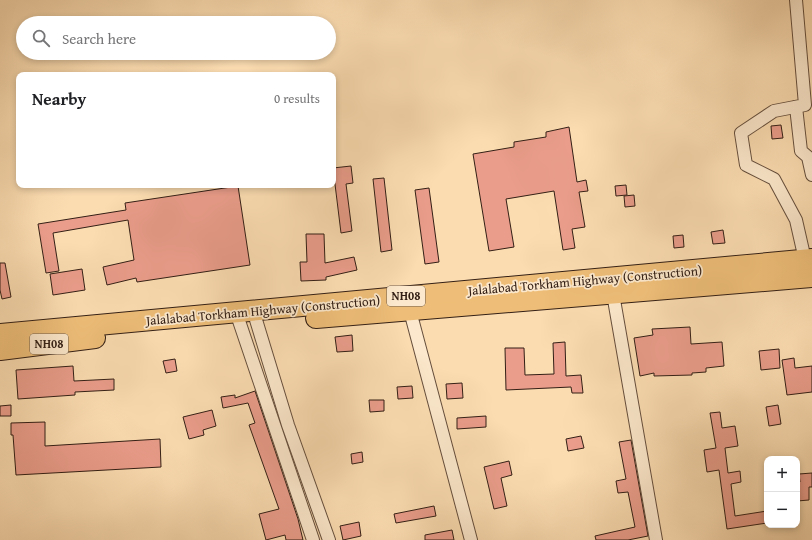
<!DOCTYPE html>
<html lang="en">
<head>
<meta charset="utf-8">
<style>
  :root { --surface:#fff; --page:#f2f2f2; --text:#202124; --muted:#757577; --line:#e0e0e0 }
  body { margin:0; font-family:"Gentium Book Plus",serif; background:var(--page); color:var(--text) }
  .controls { position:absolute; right:12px; bottom:12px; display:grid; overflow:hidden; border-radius:8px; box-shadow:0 2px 6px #0003 }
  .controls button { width:36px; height:36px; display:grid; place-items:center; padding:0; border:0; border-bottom:1px solid var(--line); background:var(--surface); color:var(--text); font:20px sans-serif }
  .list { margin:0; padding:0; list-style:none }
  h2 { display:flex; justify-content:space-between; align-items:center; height:52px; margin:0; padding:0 16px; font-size:17px }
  h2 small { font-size:13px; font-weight:400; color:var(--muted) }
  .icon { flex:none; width:22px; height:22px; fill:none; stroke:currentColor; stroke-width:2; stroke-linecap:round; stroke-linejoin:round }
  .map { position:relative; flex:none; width:812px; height:540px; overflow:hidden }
  .search { position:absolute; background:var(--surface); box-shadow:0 2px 6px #0003; left:16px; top:16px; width:320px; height:44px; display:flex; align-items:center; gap:10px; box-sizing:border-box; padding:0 14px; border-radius:22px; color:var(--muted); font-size:15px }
  .panel { position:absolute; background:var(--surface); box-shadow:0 2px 6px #0003; left:16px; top:72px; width:320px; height:116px; border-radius:8px }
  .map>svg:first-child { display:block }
</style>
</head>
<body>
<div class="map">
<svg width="812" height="540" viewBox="0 0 812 540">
  <rect width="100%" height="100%" fill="#fbdcb1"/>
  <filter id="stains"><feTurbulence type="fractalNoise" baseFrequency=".005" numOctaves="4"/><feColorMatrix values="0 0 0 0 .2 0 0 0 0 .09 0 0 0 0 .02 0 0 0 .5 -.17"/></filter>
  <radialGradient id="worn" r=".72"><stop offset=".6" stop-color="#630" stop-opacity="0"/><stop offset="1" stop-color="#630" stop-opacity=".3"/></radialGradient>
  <g fill="#ea9d8b" stroke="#331f15">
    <polygon points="781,125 783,138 772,139 771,126"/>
    <polygon points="569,127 577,182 586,180 588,191 579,192 585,227 572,229 575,248 563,250 554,191 506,199 514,247 489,251 473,154 514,147 514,142 546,137 546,132"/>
    <polygon points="351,166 353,183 346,184 352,231 341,233 333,168"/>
    <polygon points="384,178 392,250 381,252 373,179"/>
    <polygon points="626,185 627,195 616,196 615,186"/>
    <polygon points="238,186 250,265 137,282 136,278 107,285 103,267 134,260 128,220 53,233 59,271 46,273 38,224 126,210 125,203"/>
    <polygon points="429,188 439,262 425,264 415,190"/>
    <polygon points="634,195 635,206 625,207 624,196"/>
    <polygon points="723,230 725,243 713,244 711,232"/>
    <polygon points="306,234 324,234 325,263 354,257 357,270 326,277 326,280 301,281 300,262 307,262"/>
    <polygon points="683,235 684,247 674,248 673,236"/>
    <polygon points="0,263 5,263 11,297 2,299 0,290"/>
    <polygon points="82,269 85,290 53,295 50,274"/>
    <polygon points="690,327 691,344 722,342 724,366 706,368 706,372 692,373 692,375 654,376 654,373 640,376 634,338 653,335 652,329"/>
    <polygon points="352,335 353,351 337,352 335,337"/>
    <polygon points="565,342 566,376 581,375 583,393 572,393 571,387 506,390 505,348 524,348 525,375 554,374 553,343"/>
    <polygon points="779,349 780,368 761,370 759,351"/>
    <polygon points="794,358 795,368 812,366 812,392 787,395 782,360"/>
    <polygon points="175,359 177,371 166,373 163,361"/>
    <polygon points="73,366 74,381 114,379 114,390 75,392 75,395 18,399 16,370"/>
    <polygon points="462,383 463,398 447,399 446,384"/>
    <polygon points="412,386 413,398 398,399 397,387"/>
    <polygon points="255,391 298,519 303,540 286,540 285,535 266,540 259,514 279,509 249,425 255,423 248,403 223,408 221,397 235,395 235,398"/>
    <polygon points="369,400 384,400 384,411 370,412"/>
    <polygon points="11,405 11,416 0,416 0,406"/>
    <polygon points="778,405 781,424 769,426 766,407"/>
    <polygon points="212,410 216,426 203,430 204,435 189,439 183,417"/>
    <polygon points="720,412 722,428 735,426 738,446 725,448 728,473 740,471 741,482 731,484 735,516 767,511 767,523 727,529 719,470 707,472 704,450 716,448 710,413"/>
    <polygon points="486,416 486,427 457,429 457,418"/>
    <polygon points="45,422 45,446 160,439 161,467 16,475 13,435 11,435 11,423"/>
    <polygon points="581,436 584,448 568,451 566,439"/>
    <polygon points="631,440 648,536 628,540 596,540 595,536 635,527 628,492 618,493 616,481 626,479 619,442"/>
    <polygon points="362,452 363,462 352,464 351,454"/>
    <polygon points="509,461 512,475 501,478 507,506 494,509 484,467"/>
    <polygon points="812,473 812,487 809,487 809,500 797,501 797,482 800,482 799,474"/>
    <polygon points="434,506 436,516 396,523 394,514"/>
    <polygon points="359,522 361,536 343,540 340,526"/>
    <polygon points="452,530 454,540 425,540 425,535"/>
  </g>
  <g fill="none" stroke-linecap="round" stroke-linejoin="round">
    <defs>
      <g id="minor">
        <polyline points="796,0 805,105 774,111 741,133 746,165 774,179 796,220 806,264"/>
        <polyline points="796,107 801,151 808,157 812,175"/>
        <polyline points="613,294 656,540"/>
        <polyline points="253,310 288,425 329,540"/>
        <polyline points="410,311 471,540"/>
        <polyline points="236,312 313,540"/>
      </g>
      <g id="trunk">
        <polyline points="316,318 812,277"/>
        <polyline points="0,334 812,259"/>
        <polyline points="0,350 95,338"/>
      </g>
    </defs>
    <use href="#minor" stroke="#654e3c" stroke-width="14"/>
    <use href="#trunk" stroke="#331f15" stroke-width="22"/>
    <use href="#minor" stroke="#fce8cc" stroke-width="12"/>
    <use href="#trunk" stroke="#eebe78" stroke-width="20"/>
  </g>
  <g text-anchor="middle" stroke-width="3.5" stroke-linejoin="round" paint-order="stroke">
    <g fill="#fce8cc" stroke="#6f5b4c" stroke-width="1">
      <rect x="387" y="286" width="38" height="20" rx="3"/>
      <rect x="30" y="334" width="38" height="20" rx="3"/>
    </g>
    <g font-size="12" font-weight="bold" fill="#331f15">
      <text x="406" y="300">NH08</text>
      <text x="49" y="348">NH08</text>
    </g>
    <g font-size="13" fill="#331f15" stroke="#fce8cc">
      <text transform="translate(585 280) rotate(-5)" y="5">Jalalabad Torkham Highway (Construction)</text>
      <text transform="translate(263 310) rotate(-5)" y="5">Jalalabad Torkham Highway (Construction)</text>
    </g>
  </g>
  <rect width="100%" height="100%" filter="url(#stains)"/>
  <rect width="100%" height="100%" fill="url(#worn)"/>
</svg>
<div class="controls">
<button>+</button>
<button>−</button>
</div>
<div class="search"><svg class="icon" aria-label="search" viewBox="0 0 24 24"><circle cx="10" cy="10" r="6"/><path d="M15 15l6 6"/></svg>Search here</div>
<section class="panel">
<h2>Nearby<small>0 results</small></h2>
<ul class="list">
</ul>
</section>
</div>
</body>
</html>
